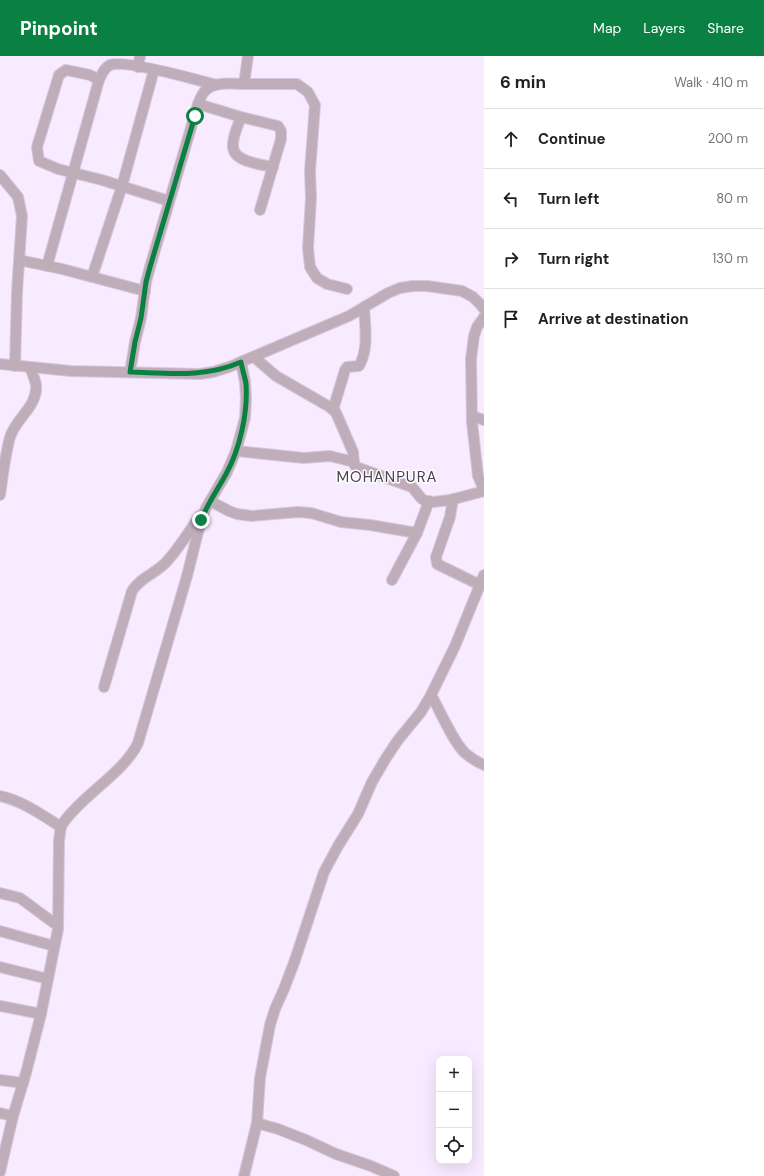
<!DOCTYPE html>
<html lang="en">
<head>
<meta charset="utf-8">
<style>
  :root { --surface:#fff; --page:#f2f2f2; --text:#202124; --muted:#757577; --line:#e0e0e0; --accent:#0b8043 }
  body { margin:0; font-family:"DM Sans",sans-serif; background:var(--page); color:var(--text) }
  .controls { position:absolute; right:12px; bottom:12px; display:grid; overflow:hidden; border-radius:8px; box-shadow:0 4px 16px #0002 }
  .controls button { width:36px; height:36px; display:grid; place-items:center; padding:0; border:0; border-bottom:1px solid var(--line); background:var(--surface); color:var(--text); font:20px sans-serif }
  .stop { position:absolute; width:12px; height:12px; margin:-9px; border:3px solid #0b8043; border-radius:50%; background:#fff }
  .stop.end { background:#0b8043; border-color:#fff; box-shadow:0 1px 4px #0008 }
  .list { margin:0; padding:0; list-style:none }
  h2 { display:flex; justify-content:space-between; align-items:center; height:52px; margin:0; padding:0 16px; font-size:17px }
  h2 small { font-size:13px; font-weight:400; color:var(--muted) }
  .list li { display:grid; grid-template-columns:26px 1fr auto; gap:12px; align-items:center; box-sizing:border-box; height:60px; padding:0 16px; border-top:1px solid var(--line) }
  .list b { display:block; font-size:15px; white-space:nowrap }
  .list em { font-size:13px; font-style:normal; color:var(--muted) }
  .icon { flex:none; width:22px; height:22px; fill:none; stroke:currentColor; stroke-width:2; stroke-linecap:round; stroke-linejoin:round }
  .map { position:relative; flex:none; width:484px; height:1120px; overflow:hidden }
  header { display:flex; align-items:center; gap:24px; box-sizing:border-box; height:56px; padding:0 20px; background:var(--accent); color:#fff }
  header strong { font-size:19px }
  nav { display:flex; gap:22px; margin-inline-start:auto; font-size:14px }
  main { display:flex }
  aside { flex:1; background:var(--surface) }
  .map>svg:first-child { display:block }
</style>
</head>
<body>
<header>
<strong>Pinpoint</strong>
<nav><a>Map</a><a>Layers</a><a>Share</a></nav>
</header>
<main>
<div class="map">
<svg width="484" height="1120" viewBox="0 0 484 1120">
  <rect width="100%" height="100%" fill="#f8eaff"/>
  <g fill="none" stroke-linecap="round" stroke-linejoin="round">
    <defs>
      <g id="minor">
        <polyline points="138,11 140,0"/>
        <polyline points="99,24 90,19 66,14 59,19 37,91 39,105 58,113 102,124 169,145"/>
        <polyline points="244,28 297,28 308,36 315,49 310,115 311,142 308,192 310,211 317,222 327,228 347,233"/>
        <polyline points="198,48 241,61 278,70 281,75 281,83 260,154"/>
        <path d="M241,61C238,69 233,80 233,88C231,106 260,108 273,111"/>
        <polyline points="0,119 18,141 22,160 17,236 15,310"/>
        <polyline points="19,204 62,213 145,235"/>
        <path d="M47,210L99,24C102,18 104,12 110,9C124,3 198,24 216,29"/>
        <polyline points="92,221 122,130 154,14"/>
        <polyline points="484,261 477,271 474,280 471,303 472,366 478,420 484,434"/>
        <polyline points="254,301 276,320 328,350 335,355 337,359 353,396 354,408 356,411 412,431 421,442 425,445 433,446 450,444 484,435"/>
        <polyline points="0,308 71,315 200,318 213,316 229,311 349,260 388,237 400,232 413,230 427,230 462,235 473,241 480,248 484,253"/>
        <path d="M130,316L135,286L141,262L146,226L150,211L198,48C200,43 202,37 206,34C215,25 233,28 244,28L248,0"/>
        <path d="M333,354L345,314L347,311L359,310C369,293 365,270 364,251"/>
        <polyline points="472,360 484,364"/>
        <polyline points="236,395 304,402 330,400 354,406"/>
        <path d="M0,439C3,419 5,399 10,381C16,362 38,350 36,329C35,323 32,317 30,311"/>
        <polyline points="453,443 450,461 436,501 437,508 480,529"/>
        <polyline points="210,445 229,455 237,458 252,460 298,456 311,457 341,466 370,469 417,477"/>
        <polyline points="392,524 417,477 429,445"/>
        <path d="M104,631L132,535C140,521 158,517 168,504C180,491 189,475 200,460"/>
        <path d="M431,639C441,656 452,684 465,697C471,702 477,706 484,709"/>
        <path d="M0,740C23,745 42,759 61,771"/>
        <polyline points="0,837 20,842 58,870"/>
        <polyline points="0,875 54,890"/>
        <polyline points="0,911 48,923"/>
        <polyline points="0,950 41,958"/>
        <polyline points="0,1024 23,1027"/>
        <polyline points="0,1057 13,1060"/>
        <polyline points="257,1067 278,1073 306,1084 336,1098 371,1110 394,1120"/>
        <path d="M0,1116L13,1060L26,1017L41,958L58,873L59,784C60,780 60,775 61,771C64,764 71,757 76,752C96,731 126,712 138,687L187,520L201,464L206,452L227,416L236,395L245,362L246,342L245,326L241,306"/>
        <polyline points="244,1120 257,1067 260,1022 270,969 275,953 284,933 295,904 324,816 338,790 358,758 372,726 386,702 398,684 421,656 431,639 455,590 484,519"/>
      </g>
    </defs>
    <use href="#minor" stroke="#d4c8db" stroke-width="12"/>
    <use href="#minor" stroke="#bfadb9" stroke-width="10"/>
  </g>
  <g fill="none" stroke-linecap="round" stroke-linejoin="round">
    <path stroke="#0b8043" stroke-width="5" d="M195,60L150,211L146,226L141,262L135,286L130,316C168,317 205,322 241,306C242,313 245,321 246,328C248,356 240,393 226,418C218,433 208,447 201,464"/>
  </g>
  <g text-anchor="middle" stroke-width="3" stroke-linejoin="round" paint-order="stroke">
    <g font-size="15" letter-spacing="1" fill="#4c4152" stroke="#fff">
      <text x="387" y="426">MOHANPURA</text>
    </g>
  </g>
</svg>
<div class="controls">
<button>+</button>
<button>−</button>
<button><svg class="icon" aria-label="locate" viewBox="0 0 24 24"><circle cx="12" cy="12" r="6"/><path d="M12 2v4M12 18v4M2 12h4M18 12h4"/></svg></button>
</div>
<div class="stop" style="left:195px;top:60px"></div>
<div class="stop end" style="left:201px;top:464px"></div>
</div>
<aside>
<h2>6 min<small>Walk · 410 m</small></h2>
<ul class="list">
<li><svg class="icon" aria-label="ahead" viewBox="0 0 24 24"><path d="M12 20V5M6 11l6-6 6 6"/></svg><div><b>Continue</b></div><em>200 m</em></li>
<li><svg class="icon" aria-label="left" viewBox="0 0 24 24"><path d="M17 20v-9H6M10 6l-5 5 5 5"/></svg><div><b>Turn left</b></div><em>80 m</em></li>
<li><svg class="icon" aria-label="right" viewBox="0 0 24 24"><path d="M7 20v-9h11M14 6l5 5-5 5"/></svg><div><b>Turn right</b></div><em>130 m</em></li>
<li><svg class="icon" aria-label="arrive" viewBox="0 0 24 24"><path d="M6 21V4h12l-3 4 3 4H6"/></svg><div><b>Arrive at destination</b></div></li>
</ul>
</aside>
</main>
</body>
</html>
